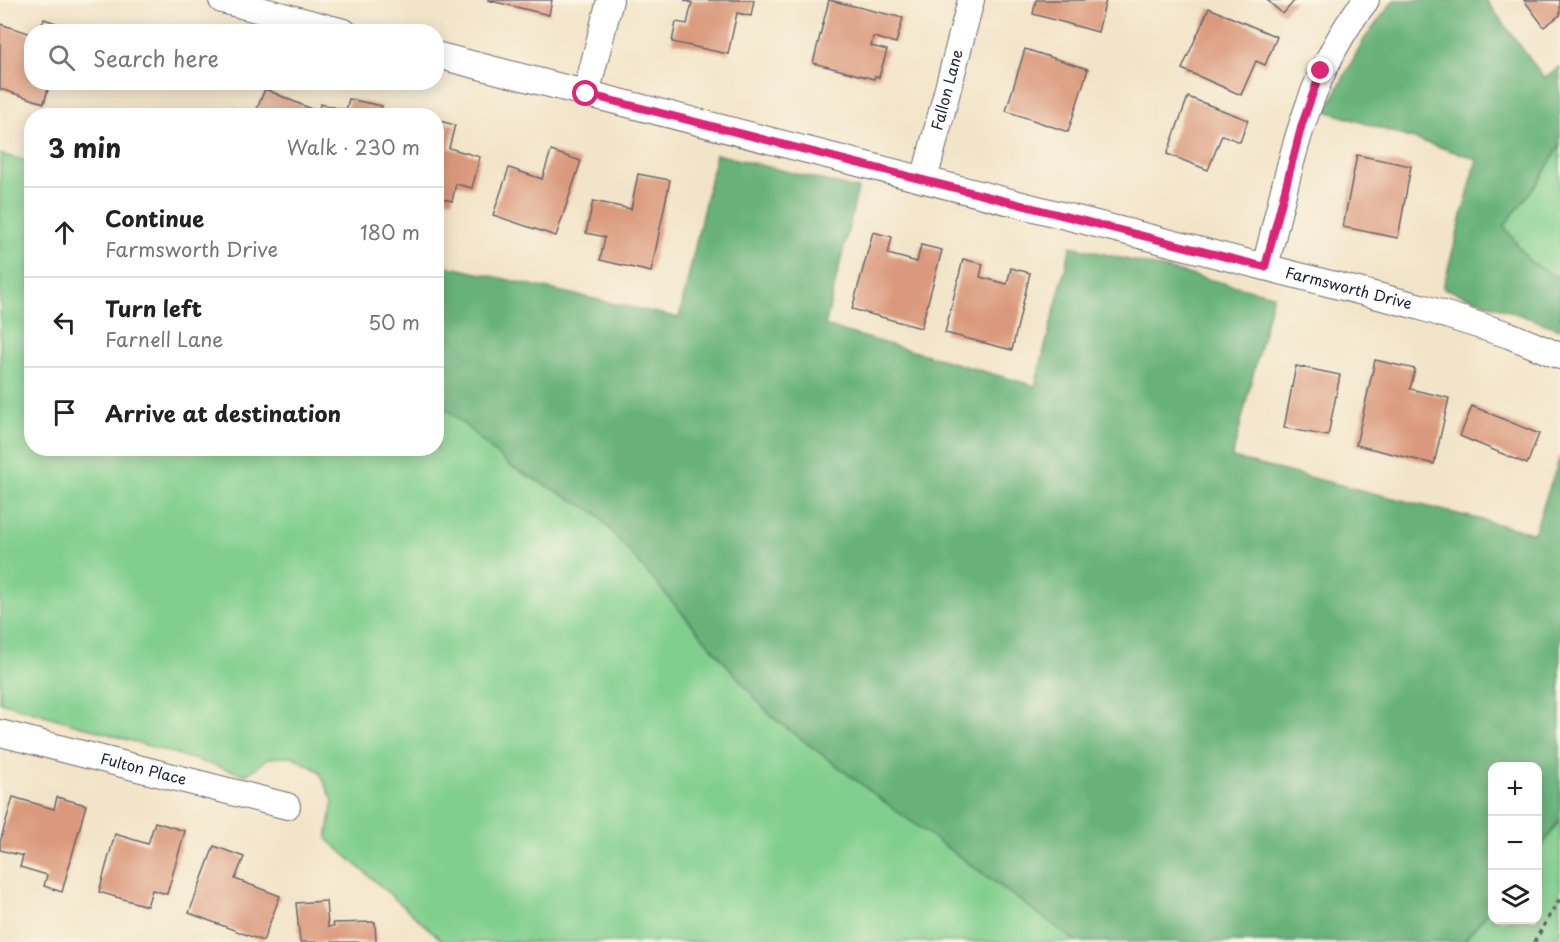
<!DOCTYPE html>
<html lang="en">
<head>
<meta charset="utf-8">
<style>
  :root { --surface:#fff; --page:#f2f2f2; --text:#222; --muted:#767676; --line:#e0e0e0 }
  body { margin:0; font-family:"Playpen Sans",sans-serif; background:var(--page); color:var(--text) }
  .controls { position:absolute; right:18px; bottom:18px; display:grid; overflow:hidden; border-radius:12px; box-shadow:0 3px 15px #0003 }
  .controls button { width:54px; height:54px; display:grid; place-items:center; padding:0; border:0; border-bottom:2px solid var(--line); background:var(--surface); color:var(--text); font:30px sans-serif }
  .stop { position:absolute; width:18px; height:18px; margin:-14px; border:4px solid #db2777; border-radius:50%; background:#fff }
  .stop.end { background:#db2777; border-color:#fff; box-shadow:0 2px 6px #0008 }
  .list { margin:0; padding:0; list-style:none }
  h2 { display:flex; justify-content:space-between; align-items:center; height:78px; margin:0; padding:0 24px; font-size:26px }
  h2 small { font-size:20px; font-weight:400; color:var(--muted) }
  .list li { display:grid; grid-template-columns:39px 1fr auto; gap:18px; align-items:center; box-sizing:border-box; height:90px; padding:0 24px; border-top:2px solid var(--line) }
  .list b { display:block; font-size:22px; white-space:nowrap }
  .list p { margin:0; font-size:20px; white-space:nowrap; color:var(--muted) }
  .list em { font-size:20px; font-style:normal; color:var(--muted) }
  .icon { flex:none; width:33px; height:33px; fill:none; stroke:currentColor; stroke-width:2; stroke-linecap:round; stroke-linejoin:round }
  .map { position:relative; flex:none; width:1560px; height:942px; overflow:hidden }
  .search { position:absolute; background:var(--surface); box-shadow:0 3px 15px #0003; left:24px; top:24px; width:420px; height:66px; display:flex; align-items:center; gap:15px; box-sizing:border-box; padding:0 21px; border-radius:24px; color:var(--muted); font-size:22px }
  .panel { position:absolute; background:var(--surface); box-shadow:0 3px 15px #0003; left:24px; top:108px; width:420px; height:348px; border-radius:24px }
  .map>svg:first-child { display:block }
</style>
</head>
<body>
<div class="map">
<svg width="1560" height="942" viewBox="0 0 1560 942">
  <rect width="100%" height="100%" fill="#fcf5e5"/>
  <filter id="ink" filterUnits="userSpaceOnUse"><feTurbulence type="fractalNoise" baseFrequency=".0167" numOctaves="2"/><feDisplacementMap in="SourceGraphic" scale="12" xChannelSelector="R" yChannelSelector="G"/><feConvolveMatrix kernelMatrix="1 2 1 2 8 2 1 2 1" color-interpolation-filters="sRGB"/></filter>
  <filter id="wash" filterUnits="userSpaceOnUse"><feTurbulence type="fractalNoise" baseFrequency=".008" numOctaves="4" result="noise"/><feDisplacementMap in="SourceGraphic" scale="24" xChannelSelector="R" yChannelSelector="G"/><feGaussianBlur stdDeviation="1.35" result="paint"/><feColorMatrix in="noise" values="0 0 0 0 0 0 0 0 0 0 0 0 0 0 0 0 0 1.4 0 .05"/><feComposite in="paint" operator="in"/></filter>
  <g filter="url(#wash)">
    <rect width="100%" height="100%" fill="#f2e4c8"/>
    <g fill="#81cf8e" stroke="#527864" stroke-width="1.5">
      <polygon points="1560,145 1560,279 1529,261 1504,226 1539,181"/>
      <polygon points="0,154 31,162 32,448 436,448 437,400 510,466 595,512 771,716 898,812 1077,942 444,942 327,839 333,801 319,771 292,756 269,758 246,775 0,702"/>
      <polygon points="1560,819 1560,942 1463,942 1492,907 1492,920 1538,920 1538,852"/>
    </g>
    <g fill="#68b279" stroke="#456a5a" stroke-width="1.5">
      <polygon points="1394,0 1486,0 1544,78 1560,67 1560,145 1539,181 1504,226 1529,261 1560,279 1560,329 1443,288 1477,159 1326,111 1363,41"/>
      <polygon points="716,154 858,189 825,326 1035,386 1071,246 1273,295 1232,458 1534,533 1560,457 1560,819 1538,852 1538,766 1492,766 1492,907 1463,942 1077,942 898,812 771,716 595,512 510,466 437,400 437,264 679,318"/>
    </g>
    <g id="blocks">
      <g fill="#da997b">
        <polygon points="487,0 552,0 549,15"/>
        <polygon points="684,0 754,0 751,16 737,13 728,54 672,42 676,22 687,24 692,3"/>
        <polygon points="829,0 903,18 896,43 873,37 871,46 887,50 879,77 875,76 874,79 813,63"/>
        <polygon points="1036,0 1106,0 1098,32 1033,14"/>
        <polygon points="1267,0 1295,0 1283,14"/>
        <polygon points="1524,0 1560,0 1560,15 1544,27"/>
        <polygon points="1209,8 1277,37 1265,65 1256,61 1241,95 1182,69"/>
        <polygon points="44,19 74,29 73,32 40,32"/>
        <polygon points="0,24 32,34 32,82 50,82 44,103 0,89"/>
        <polygon points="1025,49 1088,69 1068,132 1006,111"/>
        <polygon points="265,89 311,109 308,116 254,116"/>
        <polygon points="1188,97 1248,120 1240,142 1222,135 1208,170 1167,154"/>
        <polygon points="349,99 382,106 380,116 318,116 320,104 346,110"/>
        <polygon points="233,108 252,115 252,116 230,116"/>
        <polygon points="436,120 455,125 449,148 480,157 472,188 456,184 452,201 436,197"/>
        <polygon points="551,151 581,161 556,236 493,215 509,168 542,179"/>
        <polygon points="1357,155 1411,166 1398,238 1343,227"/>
        <polygon points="638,174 670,180 651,272 600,260 605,237 586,233 593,201 631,209"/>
        <polygon points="873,232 892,237 888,254 917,262 921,245 942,250 921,328 852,309"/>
        <polygon points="963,259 983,264 980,277 1007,284 1011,268 1030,273 1012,350 945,333"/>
        <polygon points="1375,360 1415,369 1410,389 1449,398 1434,464 1356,445"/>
        <polygon points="1296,366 1340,375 1328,436 1284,428"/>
        <polygon points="1472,406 1539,434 1527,464 1460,436"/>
        <polygon points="13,797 54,809 57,797 86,805 62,892 44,886 47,875 20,867 23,856 0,850 0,842"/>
        <polygon points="155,822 185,831 167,894 152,890 147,906 99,892 115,834 148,844"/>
        <polygon points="214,846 244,857 235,879 280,896 263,941 189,913"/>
        <polygon points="326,901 328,927 334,926 333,923 375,922 376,942 300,942 296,903"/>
      </g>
    </g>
  </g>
  <g filter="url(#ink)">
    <use href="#blocks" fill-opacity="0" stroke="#6b666c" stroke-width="1.5"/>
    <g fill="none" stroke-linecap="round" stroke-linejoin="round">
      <defs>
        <g id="minor">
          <polyline points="222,0 344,32"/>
          <path id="s1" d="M436,55L1421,307L1509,335L1560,356"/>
          <polyline points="586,94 610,0"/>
          <path id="s2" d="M924,180L971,0"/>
          <path d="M1265,267C1289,173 1304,78 1366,0"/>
          <path id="s3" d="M0,733L287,806"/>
        </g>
      </defs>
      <use href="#minor" stroke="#6b666c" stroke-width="28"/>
      <polyline stroke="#6b666c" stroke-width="4" stroke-dasharray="4.5 4.5" stroke-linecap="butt" points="1534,942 1560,899"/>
      <use href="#minor" stroke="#fff" stroke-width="26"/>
    </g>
  </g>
  <g fill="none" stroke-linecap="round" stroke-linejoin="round" filter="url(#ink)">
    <polyline stroke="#db2777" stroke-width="8" points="586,94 1265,267 1302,124 1321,71"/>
  </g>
  <g text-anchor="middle" stroke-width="6" stroke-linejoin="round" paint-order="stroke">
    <g font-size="15" fill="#22223b" stroke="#fcf5e5">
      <text dy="5" stroke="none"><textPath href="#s2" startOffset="93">Fallon Lane</textPath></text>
      <text dy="5" stroke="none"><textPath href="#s1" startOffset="942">Farmsworth Drive</textPath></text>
      <text dy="5" stroke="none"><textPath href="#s3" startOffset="148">Fulton Place</textPath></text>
    </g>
  </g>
</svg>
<div class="controls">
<button>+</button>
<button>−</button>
<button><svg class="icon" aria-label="layers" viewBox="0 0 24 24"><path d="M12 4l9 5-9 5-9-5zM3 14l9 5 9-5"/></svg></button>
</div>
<div class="stop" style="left:586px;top:94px"></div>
<div class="stop end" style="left:1321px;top:71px"></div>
<div class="search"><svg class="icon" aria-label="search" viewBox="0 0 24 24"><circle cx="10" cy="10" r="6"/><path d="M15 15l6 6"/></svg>Search here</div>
<section class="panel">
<h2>3 min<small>Walk · 230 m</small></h2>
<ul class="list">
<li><svg class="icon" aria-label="ahead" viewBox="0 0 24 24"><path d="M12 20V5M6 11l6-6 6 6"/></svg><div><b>Continue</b><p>Farmsworth Drive</p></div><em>180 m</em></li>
<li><svg class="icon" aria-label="left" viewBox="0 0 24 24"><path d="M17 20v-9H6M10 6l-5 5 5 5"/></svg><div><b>Turn left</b><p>Farnell Lane</p></div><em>50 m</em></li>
<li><svg class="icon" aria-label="arrive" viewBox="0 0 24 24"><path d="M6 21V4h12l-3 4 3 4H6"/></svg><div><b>Arrive at destination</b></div></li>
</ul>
</section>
</div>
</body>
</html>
